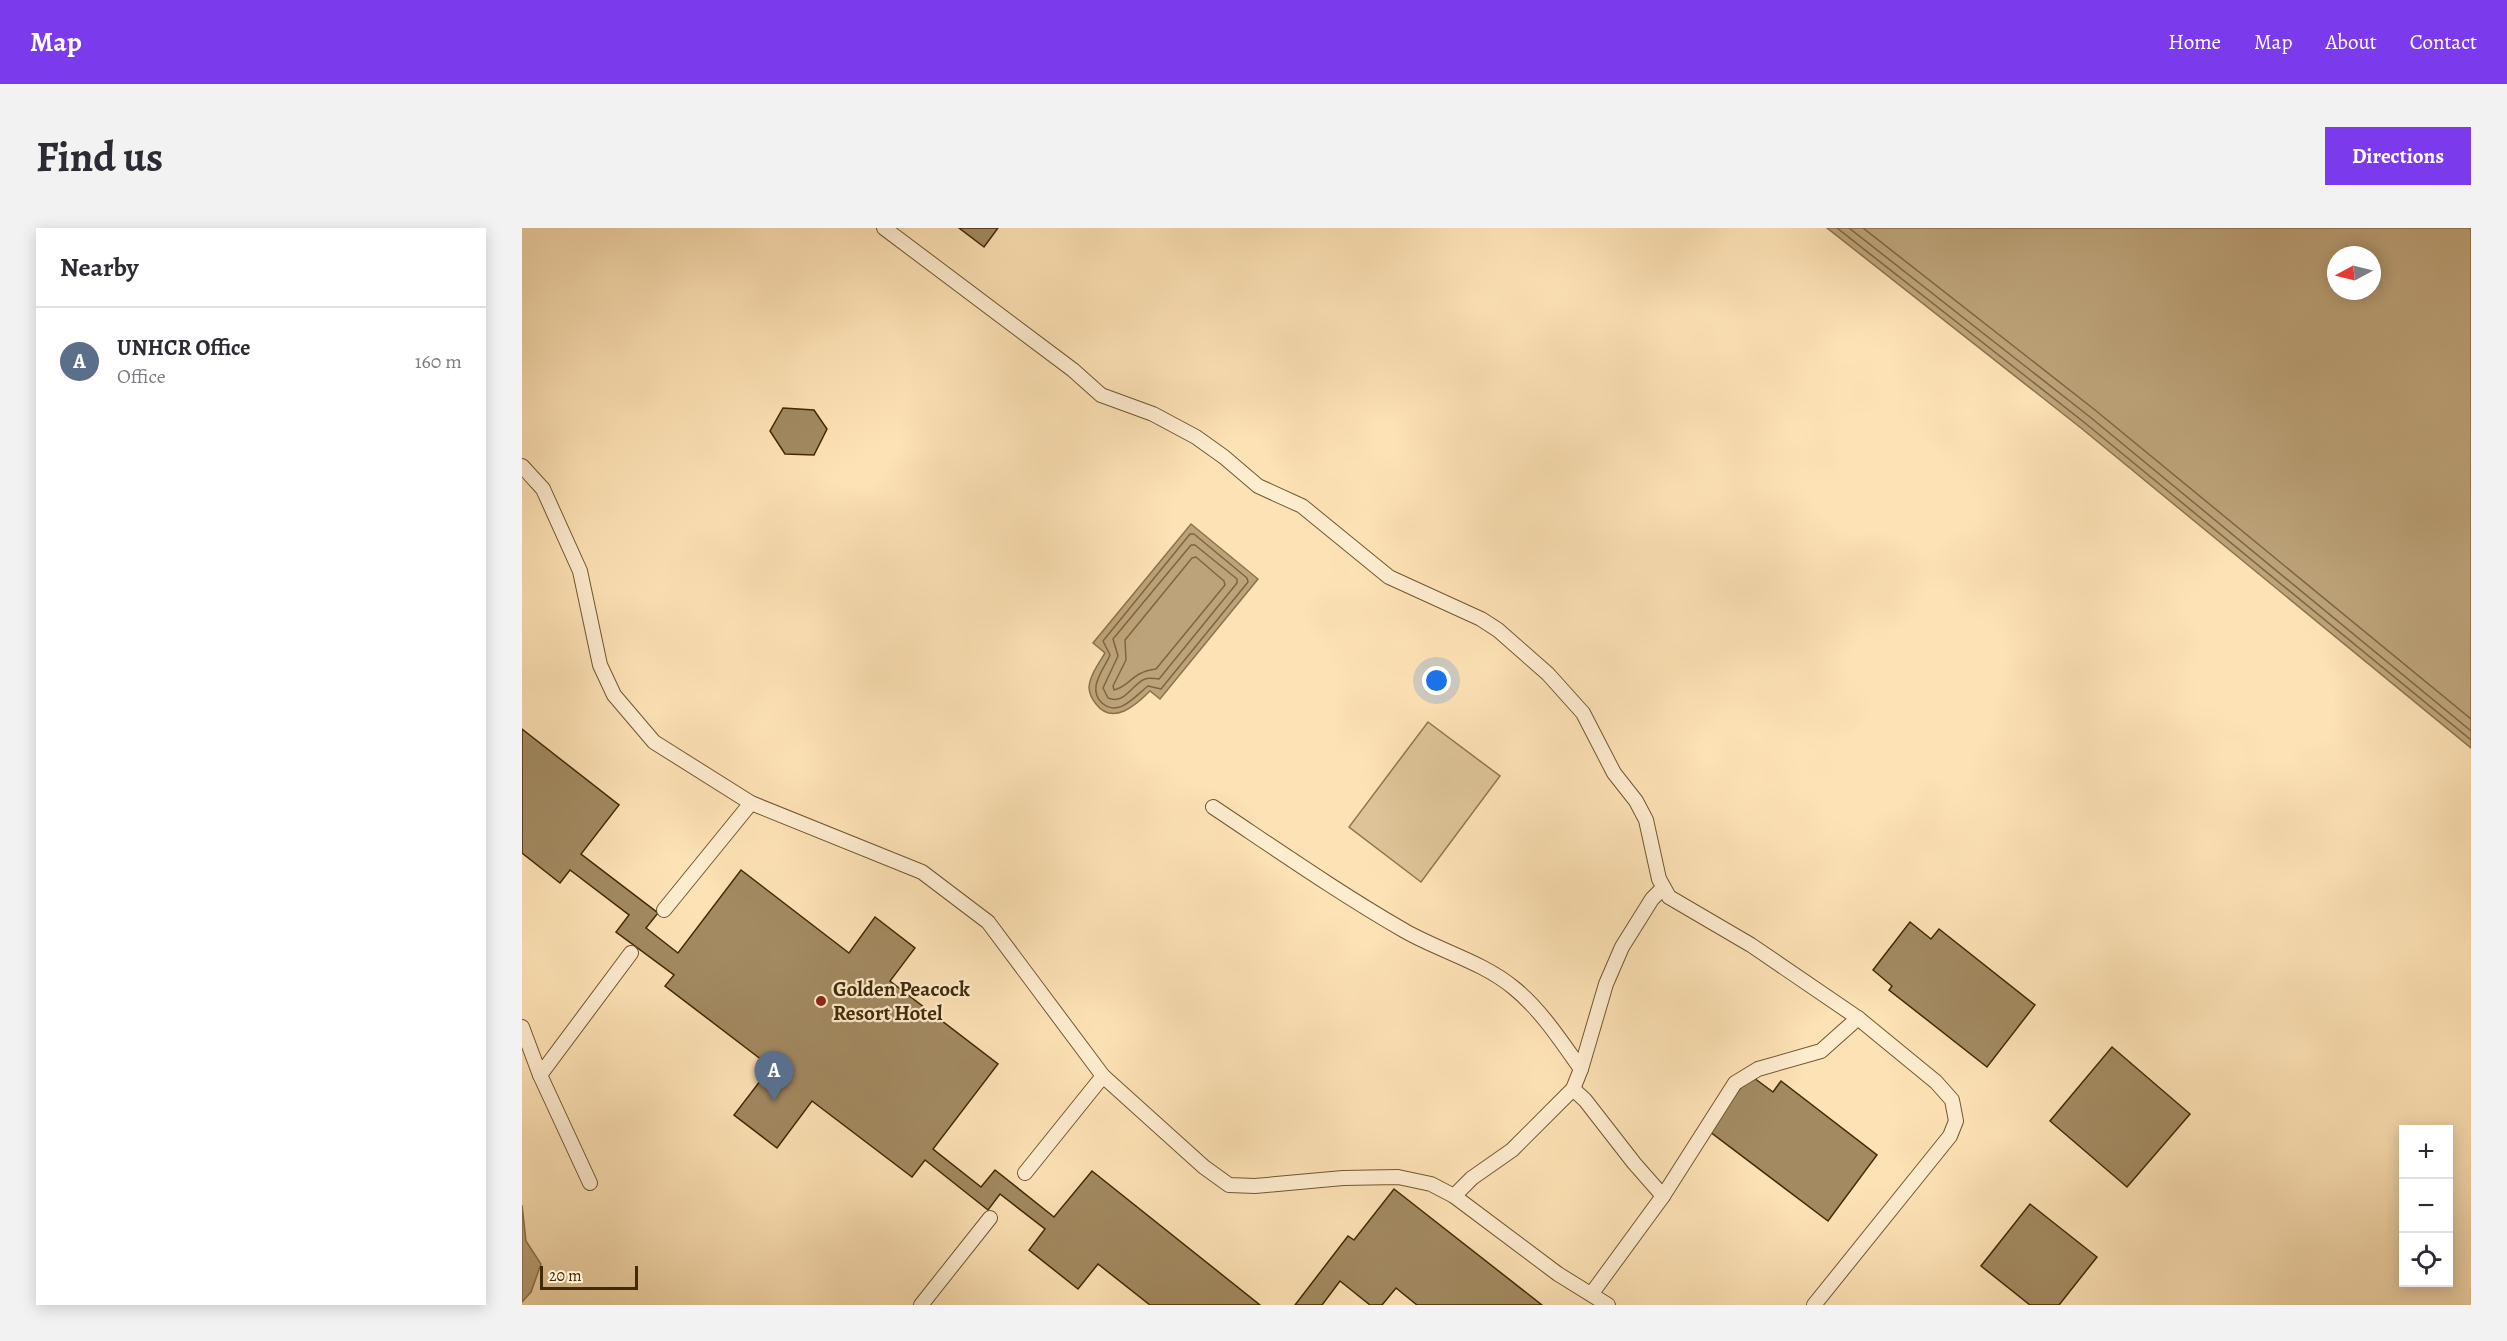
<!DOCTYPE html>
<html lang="en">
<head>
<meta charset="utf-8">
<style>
  :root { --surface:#fff; --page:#f2f2f3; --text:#2b2b33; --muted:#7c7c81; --line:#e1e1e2; --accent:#7c3aed }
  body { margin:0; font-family:Alegreya,serif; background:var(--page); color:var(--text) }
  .controls { position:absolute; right:18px; bottom:18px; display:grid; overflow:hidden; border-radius:0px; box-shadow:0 3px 15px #0003 }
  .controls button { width:54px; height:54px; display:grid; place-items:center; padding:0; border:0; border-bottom:2px solid var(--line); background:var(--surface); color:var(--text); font:30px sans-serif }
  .compass { position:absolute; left:1805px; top:18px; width:54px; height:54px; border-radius:50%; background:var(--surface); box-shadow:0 3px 15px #0003; rotate:263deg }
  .scale { position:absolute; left:18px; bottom:15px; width:98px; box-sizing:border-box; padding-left:6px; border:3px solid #412a05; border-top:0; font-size:16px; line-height:21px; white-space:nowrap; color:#412a05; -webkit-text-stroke:4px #feeccf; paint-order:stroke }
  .you { position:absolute; left:915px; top:453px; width:21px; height:21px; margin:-15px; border:4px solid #fff; border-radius:50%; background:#1a73e8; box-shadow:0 0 0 9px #1a73e833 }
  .badge { display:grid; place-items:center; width:39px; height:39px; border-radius:50%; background:var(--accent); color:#fff; font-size:20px; font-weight:700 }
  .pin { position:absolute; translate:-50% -50px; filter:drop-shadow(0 2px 3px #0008) }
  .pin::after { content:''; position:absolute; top:32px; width:21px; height:18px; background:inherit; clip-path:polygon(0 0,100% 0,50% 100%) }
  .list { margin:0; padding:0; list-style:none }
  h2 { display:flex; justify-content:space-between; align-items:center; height:78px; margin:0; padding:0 24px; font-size:26px }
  h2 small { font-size:20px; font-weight:400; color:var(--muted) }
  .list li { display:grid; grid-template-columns:39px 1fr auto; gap:18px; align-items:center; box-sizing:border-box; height:108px; padding:0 24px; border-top:2px solid var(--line) }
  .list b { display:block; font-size:22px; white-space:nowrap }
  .list p { margin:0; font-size:20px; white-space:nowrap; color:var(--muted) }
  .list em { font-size:20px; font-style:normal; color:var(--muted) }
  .icon { flex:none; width:33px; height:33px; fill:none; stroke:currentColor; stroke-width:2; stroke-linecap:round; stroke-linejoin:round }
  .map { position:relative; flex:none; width:1949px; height:1077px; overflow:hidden; border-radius:0px }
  header { display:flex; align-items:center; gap:36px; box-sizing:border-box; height:84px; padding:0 30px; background:var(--accent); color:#fff }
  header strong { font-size:28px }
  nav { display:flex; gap:33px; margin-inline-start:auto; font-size:21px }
  .intro { display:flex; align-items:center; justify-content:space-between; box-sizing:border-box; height:144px; padding:0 36px }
  h1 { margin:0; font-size:42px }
  .button { padding:15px 27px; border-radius:0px; background:var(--accent); color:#fff; font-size:21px; font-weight:700 }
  main { display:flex; gap:36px; padding:0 36px }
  aside { flex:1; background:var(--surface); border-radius:0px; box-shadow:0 3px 15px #0003 }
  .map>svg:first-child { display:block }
</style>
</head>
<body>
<header>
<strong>Map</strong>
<nav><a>Home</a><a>Map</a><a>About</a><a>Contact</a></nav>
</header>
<div class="intro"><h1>Find us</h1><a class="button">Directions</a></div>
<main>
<aside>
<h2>Nearby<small></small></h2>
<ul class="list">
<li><span class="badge" style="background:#5c6f8a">A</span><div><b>UNHCR Office</b><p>Office</p></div><em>160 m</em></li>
</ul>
</aside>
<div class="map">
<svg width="1949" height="1077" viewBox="0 0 1949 1077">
  <rect width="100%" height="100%" fill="#fde2b5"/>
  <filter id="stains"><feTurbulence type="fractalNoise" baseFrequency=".00333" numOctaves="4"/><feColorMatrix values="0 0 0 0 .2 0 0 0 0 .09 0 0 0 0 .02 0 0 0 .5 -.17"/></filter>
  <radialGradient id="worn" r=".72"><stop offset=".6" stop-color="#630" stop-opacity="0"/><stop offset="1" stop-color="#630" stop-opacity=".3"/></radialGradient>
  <polygon fill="#ddc397" stroke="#8f764e" stroke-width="1.5" points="906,494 978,548 899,654 827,599"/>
  <g fill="#bda379" stroke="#8b734b" stroke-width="1.5" fill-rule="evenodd">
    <path d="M1305,0H1949V520L1559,200ZM1814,27H1850V63H1814Z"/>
    <path d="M669,296L736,351L638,471L628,463C614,477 591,498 574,476C570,471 567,465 567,459C568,447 577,435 583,425L571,415Z"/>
    <polygon points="0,977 4,1013 19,1036 9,1064 0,1074"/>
  </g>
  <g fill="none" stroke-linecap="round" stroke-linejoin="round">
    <g stroke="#7f663f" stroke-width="1.5">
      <polyline points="1315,0 1563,195 1949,512"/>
      <polyline points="1327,0 1568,189 1949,503"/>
      <polyline points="1341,0 1573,182 1949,491"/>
      <path d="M668,306H672L725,350L726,354L639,461L626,458C614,467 597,490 580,475C575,471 573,464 574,458C576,446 584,437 588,427L581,413Z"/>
      <path d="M669,317H673L715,351V355L637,451C633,451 627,449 623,451C610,456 603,477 586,470L581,460L596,428L591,411Z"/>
      <path d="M674,329L702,353L703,357L634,441C609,444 609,458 592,462L591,458L604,432L603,412L670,330Z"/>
    </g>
  </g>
  <g fill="#a38a61" stroke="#412a05" stroke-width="1.5">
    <polygon points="437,0 476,0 462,19"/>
    <polygon points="261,180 292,182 305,201 292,227 263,226 248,203"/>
    <polygon points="0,501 97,577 59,626 136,685 124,700 156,725 219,642 327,725 353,689 393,720 368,753 476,836 411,921 459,959 473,942 532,989 570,943 738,1077 628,1077 576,1036 556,1061 507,1022 523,1001 478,966 466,982 403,932 390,949 290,873 255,920 212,887 249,839 143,758 152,747 94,704 107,687 48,642 38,655 0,625"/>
    <polygon points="1388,694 1409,711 1417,701 1513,777 1465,839 1367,762 1370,758 1351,742"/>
    <polygon points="1590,819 1668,886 1605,959 1528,893"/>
    <polygon points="1228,847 1251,864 1259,853 1355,927 1306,993 1187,903"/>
    <polygon points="872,961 1020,1077 895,1077 874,1060 860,1077 848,1077 818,1053 800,1077 773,1077 826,1008 832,1012"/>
    <polygon points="1508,976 1575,1029 1537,1077 1508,1077 1459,1038"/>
  </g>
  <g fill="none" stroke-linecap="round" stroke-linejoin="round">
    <defs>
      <g id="lane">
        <polyline points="362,0 551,142 579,167 631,186 674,209 702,229 736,258 780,278 867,349 959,391 976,402 1026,446 1061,485 1092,545 1114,573 1124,592 1137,651 1147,669 1229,717 1336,790 1414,854 1430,872 1434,893 1428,908 1292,1077"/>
        <polyline points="0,238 21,261 58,343 78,437 92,467 132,514 229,575 400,644 466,694 581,848 682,939 707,957 733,958 821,950 876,949 909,956 932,968 1036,1046 1086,1077"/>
        <path d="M691,579C754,621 817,665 883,703C918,723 961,734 992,760C1019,782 1039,813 1059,841"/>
        <polyline points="142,682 229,575"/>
        <polyline points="0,799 18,847 68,955"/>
        <polyline points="18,847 109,725"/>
        <polyline points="1051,861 1063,872 1112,935 1141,968"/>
        <polyline points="503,945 581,848"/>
        <polyline points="932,968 950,950 990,922 1051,861 1059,841 1084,756 1100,719 1130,671 1141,660"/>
        <polyline points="1070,1065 1141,968 1213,855 1236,841 1299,823 1336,790"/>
        <polyline points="399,1077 468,990"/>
      </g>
    </defs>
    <use href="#lane" stroke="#705831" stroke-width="16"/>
    <use href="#lane" stroke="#feeccf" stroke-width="14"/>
  </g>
  <circle fill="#8f2418" stroke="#feeccf" stroke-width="2" cx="299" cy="773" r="6"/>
  <g text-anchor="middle" stroke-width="4.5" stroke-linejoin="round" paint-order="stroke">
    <g font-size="21" font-weight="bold" fill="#412a05" stroke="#feeccf" text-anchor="start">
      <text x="311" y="768">Golden Peacock<tspan x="311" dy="24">Resort Hotel</tspan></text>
    </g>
  </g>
  <rect width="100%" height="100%" filter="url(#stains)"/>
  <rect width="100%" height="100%" fill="url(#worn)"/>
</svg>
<div class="controls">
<button>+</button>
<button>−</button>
<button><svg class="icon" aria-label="locate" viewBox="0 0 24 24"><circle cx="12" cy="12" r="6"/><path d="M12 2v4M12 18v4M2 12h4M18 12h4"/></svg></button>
</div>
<svg class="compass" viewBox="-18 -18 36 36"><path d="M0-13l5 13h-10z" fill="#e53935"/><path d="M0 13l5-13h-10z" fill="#7c7c81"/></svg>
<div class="scale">20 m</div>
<div class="you"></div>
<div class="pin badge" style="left:252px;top:873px;background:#5c6f8a">A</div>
</div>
</main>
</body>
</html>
